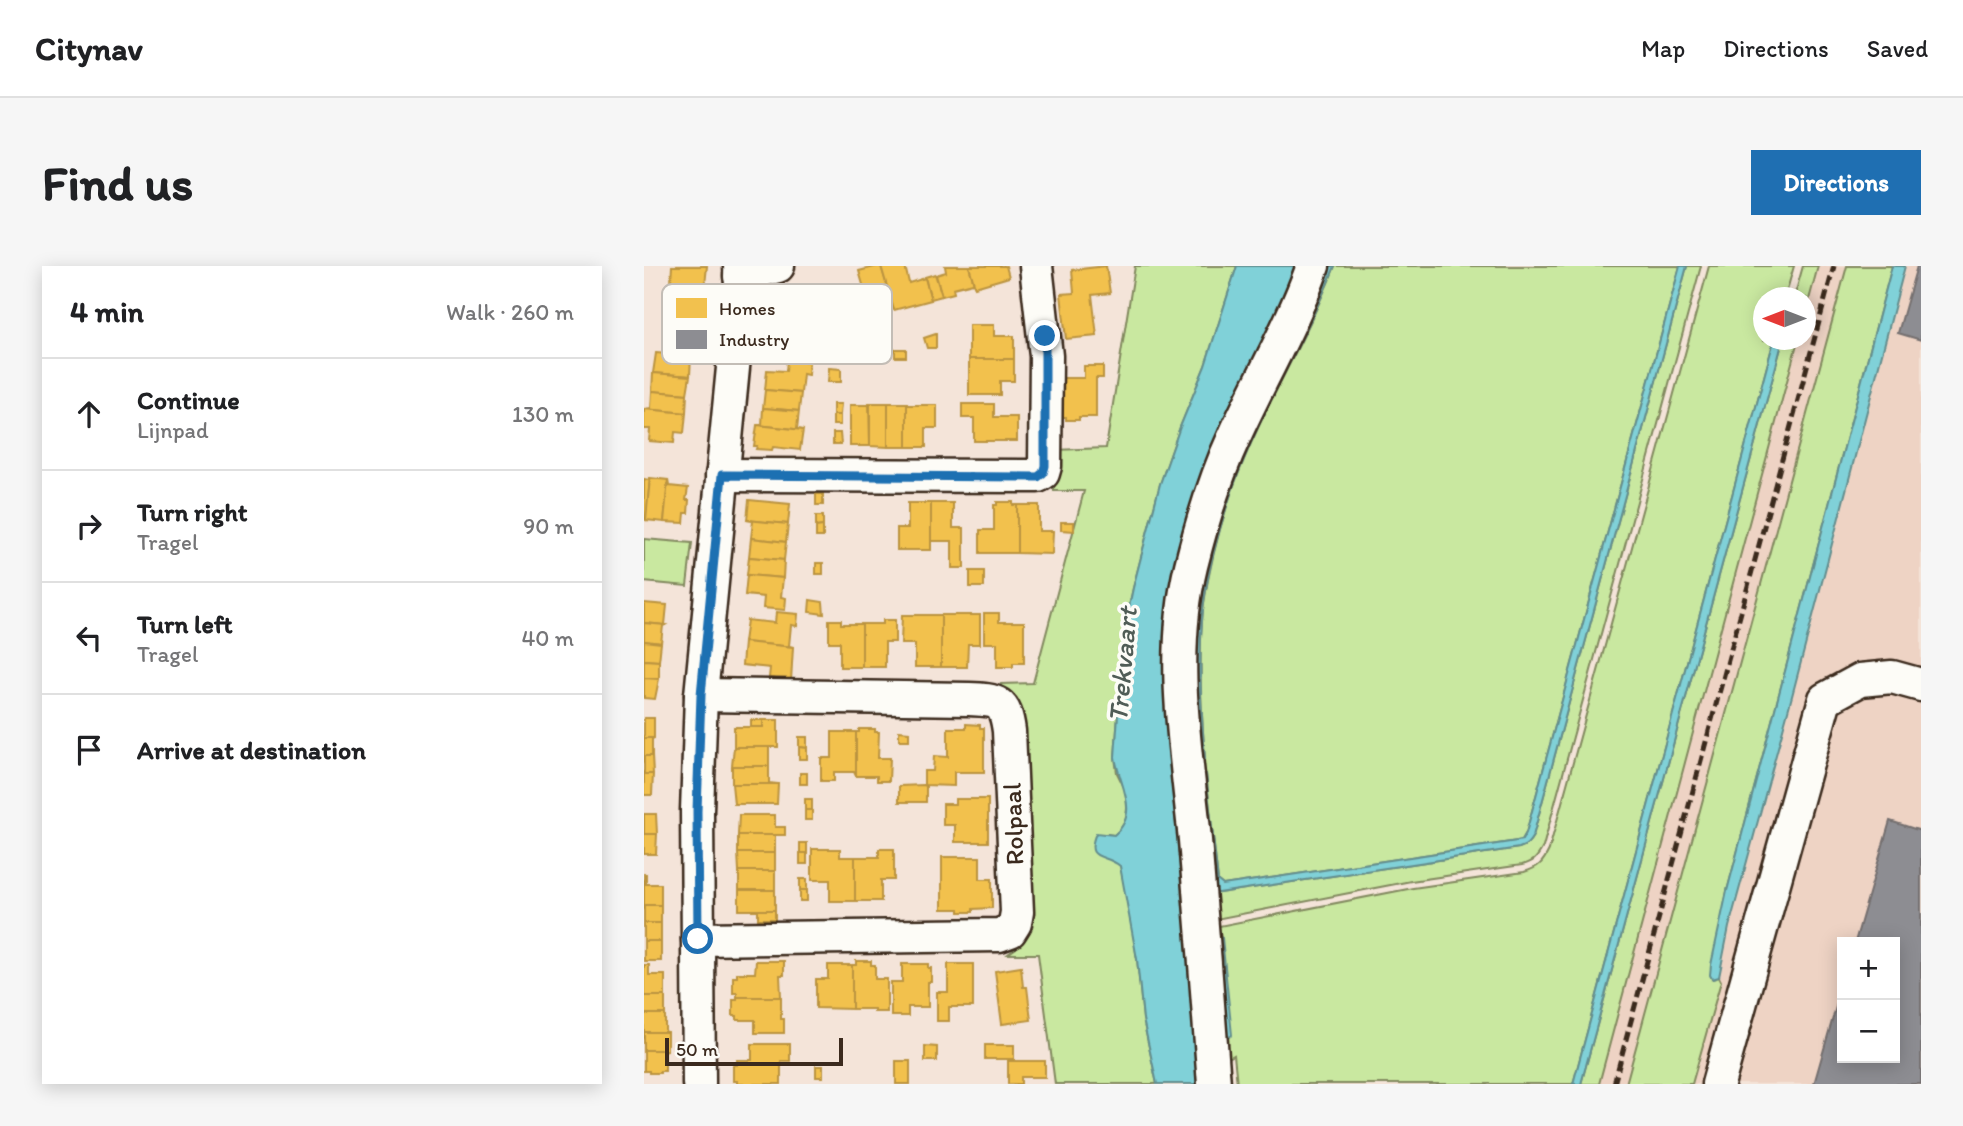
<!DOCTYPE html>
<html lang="en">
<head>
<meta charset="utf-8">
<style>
  :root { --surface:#fff; --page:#f6f6f6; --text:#202124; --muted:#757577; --line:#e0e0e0; --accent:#1f6fb2 }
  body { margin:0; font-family:Itim,sans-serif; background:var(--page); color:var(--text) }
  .controls { position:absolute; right:21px; bottom:21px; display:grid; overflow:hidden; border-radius:0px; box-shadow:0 4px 18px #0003 }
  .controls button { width:63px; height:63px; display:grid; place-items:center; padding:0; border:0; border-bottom:2px solid var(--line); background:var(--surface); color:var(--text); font:35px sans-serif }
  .compass { position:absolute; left:1109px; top:21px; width:63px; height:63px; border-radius:50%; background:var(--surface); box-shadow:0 4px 18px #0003; rotate:270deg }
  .scale { position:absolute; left:21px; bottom:18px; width:178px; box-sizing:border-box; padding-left:7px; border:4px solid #3b2a1e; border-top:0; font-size:19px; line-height:24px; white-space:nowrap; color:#3b2a1e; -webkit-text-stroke:5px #fdfcf7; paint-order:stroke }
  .stop { position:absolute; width:21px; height:21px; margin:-16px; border:5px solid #1f6fb2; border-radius:50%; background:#fff }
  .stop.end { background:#1f6fb2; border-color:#fff; box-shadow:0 2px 7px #0008 }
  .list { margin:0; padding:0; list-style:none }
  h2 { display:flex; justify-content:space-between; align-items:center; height:91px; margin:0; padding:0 28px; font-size:30px }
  h2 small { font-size:23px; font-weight:400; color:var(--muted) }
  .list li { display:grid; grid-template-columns:46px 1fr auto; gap:21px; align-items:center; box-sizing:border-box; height:112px; padding:0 28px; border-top:2px solid var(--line) }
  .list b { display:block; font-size:26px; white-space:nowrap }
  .list p { margin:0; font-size:23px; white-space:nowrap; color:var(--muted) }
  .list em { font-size:23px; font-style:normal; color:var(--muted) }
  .icon { flex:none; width:38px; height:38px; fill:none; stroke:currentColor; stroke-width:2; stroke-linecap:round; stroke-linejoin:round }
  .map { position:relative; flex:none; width:1277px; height:818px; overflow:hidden; border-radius:0px }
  header { display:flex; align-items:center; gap:42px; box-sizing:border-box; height:98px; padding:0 35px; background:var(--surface); border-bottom:2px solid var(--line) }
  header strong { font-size:33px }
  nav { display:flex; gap:38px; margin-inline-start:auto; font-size:24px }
  .intro { display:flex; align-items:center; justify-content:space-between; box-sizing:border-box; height:168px; padding:0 42px }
  h1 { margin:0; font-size:49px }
  .button { padding:18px 32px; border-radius:0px; background:var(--accent); color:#fff; font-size:24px; font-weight:700 }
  main { display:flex; gap:42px; padding:0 42px }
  aside { flex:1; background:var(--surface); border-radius:0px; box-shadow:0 4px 18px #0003 }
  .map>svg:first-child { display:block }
</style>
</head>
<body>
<header>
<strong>Citynav</strong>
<nav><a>Map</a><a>Directions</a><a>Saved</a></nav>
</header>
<div class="intro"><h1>Find us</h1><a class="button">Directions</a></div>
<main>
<aside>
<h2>4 min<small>Walk · 260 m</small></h2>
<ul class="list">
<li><svg class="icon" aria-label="ahead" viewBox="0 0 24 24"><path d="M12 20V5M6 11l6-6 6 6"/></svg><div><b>Continue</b><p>Lijnpad</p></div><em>130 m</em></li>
<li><svg class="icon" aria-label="right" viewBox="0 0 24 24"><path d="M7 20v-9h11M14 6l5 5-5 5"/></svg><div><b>Turn right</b><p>Tragel</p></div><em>90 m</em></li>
<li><svg class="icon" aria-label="left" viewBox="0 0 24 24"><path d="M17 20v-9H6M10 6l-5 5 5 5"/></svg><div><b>Turn left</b><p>Tragel</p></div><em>40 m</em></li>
<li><svg class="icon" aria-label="arrive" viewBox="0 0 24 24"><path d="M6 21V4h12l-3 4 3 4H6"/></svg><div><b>Arrive at destination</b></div></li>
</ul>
</aside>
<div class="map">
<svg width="1277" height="818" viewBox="0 0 1277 818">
  <rect width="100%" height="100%" fill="#f4e4d9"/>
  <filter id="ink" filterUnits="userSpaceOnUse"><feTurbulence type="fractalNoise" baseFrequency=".0143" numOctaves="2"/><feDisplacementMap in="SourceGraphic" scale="14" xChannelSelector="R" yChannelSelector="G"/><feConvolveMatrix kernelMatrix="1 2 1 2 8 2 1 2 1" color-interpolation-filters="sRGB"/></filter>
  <g filter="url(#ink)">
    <g fill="#eed3c4" fill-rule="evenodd">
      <polygon points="1174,0 1203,0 982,818 955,818 1154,74 1162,74 1162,45"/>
      <path d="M1236,0H1277V818H1009ZM1198,676H1251V792H1198Z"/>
    </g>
    <g fill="#c9e8a0" stroke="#82895f" stroke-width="2">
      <polygon points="491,0 593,0 561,100 536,161 516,218 489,322 480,364 471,491 473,507 482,525 483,542 482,553 477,563 470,569 463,568 469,594 476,599 484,635 493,693 499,753 513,818 411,818 394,688 364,688 372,682 381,669 356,425 357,418 389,417 440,225 410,225 411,184 462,182"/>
      <path d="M675,0H684C637,115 569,216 552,342C550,360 551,378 551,395C551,427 551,459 553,491L556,496L561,493C557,444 554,392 559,343C565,301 576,259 590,219C617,144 662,75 691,0H1036L882,567L878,574L873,575L579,619L574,615L562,508L558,505L555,509L568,628L875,582C882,580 885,577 889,570L1043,0H1057L899,581C893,592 890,596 878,599L767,615L567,654L562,648L543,449L542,376L547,326L569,240L586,194L652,56Z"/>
      <path d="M1065,0H1150L1141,31L1120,32V74H1130L929,818H593L590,789L583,793L586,818H577L565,662L769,622L880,606C894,602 899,597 905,584Z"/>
      <polygon points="1159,0 1174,0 1162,45 1162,32 1150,32"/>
      <polygon points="1203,0 1248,0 1083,625 1068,713 1075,711 1077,715 1048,818 982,818"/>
      <polygon points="1139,74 1154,74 955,818 937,818"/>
      <polygon points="0,273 48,277 43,320 0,316"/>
    </g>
    <g fill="#80d1d8" stroke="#648e8e" stroke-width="2">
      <path d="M593,0H652C638,39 621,76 603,113C591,137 576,160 566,185C535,266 524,356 521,443L556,818H513L499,753L493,693L476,600C461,587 440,596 452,567L470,569C497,547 475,518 471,491L480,364L489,322L516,218L536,161L561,100Z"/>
      <path d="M684,0H691C661,75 617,144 590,219C576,259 564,302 559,344C554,393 557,444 561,493L557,496L551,450V381L556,323L585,215Z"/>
      <path d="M1036,0H1043L889,570C885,577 882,580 875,582L568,628L558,505L562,508L574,615L579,619L873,575L878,574L882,567Z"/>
      <polygon points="1248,0 1261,0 1148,430 1085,661 1075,711 1068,713 1066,709 1067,699 1083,625"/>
      <polygon points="1130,74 1139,74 937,818 929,818"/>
      <polygon points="574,670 578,672 588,769 585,771 582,770 580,765"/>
    </g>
    <g fill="#f2c14e" stroke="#bb9440" stroke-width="2">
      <polygon points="28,0 63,0 61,19 27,16"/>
      <polygon points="234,0 237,0 250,44 247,40 228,45 229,50 218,53 211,32 222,29 215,5"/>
      <polygon points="237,0 261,0 265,17 281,12 287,34 250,44"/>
      <polygon points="301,0 325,0 331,21 329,17 309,22 310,27 298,30 292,9 302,6"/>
      <polygon points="325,0 362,0 365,11 331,21"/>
      <polygon points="462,0 466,27 448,29 453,70 422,73 417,28 430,27 428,4"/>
      <polygon points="291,8 298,30 287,33 281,11"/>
      <polygon points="27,16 61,19 59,38 25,35"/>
      <polygon points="325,59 350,59 350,70 370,70 370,93 325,93"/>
      <polygon points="292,68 292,82 283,82 280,72"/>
      <rect x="251" y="83" width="11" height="8"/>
      <polygon points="12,87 47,90 46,110 9,107"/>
      <polygon points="325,93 370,93 370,115 356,115 356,129 325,129"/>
      <polygon points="143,94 165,96 164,109 159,108 157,127 121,124 123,104 142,105"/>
      <polygon points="440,100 459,100 459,112 452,112 452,151 435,151 435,154 422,154 422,151 418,151 418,112 440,112"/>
      <polygon points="185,102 197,103 197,116 184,116"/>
      <polygon points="9,107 46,110 43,128 8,125"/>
      <polygon points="121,124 157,127 155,145 119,142"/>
      <polygon points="8,125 43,128 42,147 0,143 7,142"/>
      <polygon points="225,137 226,180 206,180 206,139 225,139"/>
      <polygon points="226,137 244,137 244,181 226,180"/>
      <rect x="244" y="137" width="19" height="44"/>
      <polygon points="189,138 197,138 196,149 189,149"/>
      <polygon points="318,138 350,138 350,151 373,151 373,175 330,175 330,152 318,152"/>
      <polygon points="263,139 293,139 293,162 282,162 282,181 263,181"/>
      <polygon points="119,142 155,145 153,163 159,164 113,159 118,159"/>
      <polygon points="0,143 42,147 40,167 31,166 30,177 5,175 6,163 0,163"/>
      <rect x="189" y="149" width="7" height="10"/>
      <polygon points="113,159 159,164 156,184 129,181 128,184 112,183 113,180 110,180"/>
      <polygon points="189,167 196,167 197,178 189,178"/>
      <polygon points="5,212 6,212 2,254 0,253 0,213 5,214"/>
      <polygon points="6,212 24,214 20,256 2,254"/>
      <polygon points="24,214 25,220 44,222 42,234 45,234 44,247 41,247 40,257 20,256"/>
      <rect x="172" y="228" width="7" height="11"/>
      <polygon points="105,234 146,238 144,258 103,254"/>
      <polygon points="353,236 369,236 369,239 373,239 373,287 336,287 336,264 350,264 350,239 353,239"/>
      <polygon points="264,237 287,237 287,284 253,284 253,262 264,262"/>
      <polygon points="287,237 309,237 309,262 320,262 320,302 308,302 308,275 287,275 287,284"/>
      <polygon points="373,239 395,239 395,265 409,265 408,288 373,287"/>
      <polygon points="172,250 179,250 179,260 172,261"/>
      <polygon points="103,254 144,258 142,276 107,272 109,255"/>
      <polygon points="417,256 430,256 430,265 417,264"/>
      <polygon points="179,260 179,271 172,271 172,261"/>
      <polygon points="107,272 142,276 140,294 105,291"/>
      <polygon points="105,291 140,294 139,312 103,309"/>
      <rect x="172" y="297" width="7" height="11"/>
      <rect x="326" y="305" width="14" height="16"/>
      <polygon points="103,309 139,312 137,331 142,332 141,344 119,342 120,331 101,329"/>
      <polygon points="166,334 179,336 180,348 165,346"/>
      <polygon points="0,337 23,339 21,359 0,357"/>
      <polygon points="132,346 154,348 153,360 147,359 145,380 149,381 100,376 103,354 131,357"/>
      <polygon points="340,347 355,347 355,356 380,356 380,397 369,397 369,401 353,401 353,377 340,377"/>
      <polygon points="258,349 297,349 297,401 271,401 271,378 257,378"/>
      <polygon points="297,349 336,349 336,378 324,378 323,401 297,401"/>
      <polygon points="185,354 197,354 197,358 218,358 218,401 196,401 196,376 185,376"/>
      <polygon points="239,354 251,354 251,376 241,376 241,401 218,401 218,358 239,358"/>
      <polygon points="0,357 21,359 19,360 17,377 0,375"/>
      <polygon points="0,375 17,377 15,395 0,394"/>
      <polygon points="100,376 149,381 147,415 125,412 126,402 98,399"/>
      <polygon points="0,394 15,395 15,413 0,412"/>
      <polygon points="0,412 15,413 11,433 0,432"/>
      <rect x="0" y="452" width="10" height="20"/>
      <rect x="107" y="454" width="12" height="7"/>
      <polygon points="119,454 134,454 134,481 90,481 90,461 119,461"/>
      <polygon points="322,458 336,459 336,462 340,462 340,506 310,506 310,520 280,519 280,505 289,505 290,490 304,491 304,462 322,462"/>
      <polygon points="215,463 231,463 231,466 235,466 234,492 246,492 245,515 233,515 233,510 212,510 212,466 215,466"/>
      <polygon points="255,465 265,466 265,474 255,474"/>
      <polygon points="188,466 212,466 212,510 210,506 190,506 190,515 177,515 177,492 188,492"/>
      <polygon points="155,471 163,471 163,482 155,481"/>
      <polygon points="0,472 10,472 8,473 8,490 0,490"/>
      <polygon points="90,481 125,481 125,500 88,500"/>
      <polygon points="155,481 163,482 163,493 155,493"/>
      <polygon points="0,490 8,490 9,508 0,508"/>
      <polygon points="88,500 125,500 125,517 134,518 88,518"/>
      <rect x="156" y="507" width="7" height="11"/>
      <polygon points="0,508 9,508 8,529 0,529"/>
      <polygon points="88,518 134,518 133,538 90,538"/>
      <polygon points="280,519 282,520 282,536 255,536 255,520"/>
      <rect x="161" y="533" width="7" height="11"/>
      <polygon points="311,533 344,533 344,576 311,576 311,559 299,559 299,538 311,538"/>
      <rect x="161" y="544" width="7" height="10"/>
      <polygon points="0,548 12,548 13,568 0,568"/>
      <polygon points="95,549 131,549 131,561 141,561 141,569 94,569"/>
      <polygon points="0,568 13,568 12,588 0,588"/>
      <rect x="94" y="569" width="37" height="18"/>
      <rect x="156" y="577" width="7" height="10"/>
      <polygon points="168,583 196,583 196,591 211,591 211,635 186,635 186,614 168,614"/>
      <polygon points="235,583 250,583 250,614 237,614 237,635 211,635 211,591 235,591"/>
      <polygon points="94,587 131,587 131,605 95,605"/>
      <rect x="156" y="587" width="7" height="11"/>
      <polygon points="298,591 336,591 336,613 348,613 348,642 329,643 329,646 315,646 315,643 298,643"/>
      <rect x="95" y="605" width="36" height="19"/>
      <polygon points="0,608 2,608 2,618 17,618 17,639 0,639"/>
      <rect x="156" y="613" width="7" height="11"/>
      <rect x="95" y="624" width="36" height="20"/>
      <rect x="156" y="624" width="7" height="11"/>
      <rect x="0" y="639" width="17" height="18"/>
      <rect x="114" y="644" width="17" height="9"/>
      <rect x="0" y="657" width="17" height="18"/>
      <rect x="0" y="675" width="17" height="20"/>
      <polygon points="112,695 140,695 140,709 136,709 137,731 93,731 93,727 89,727 89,711 93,711 93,707 111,707"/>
      <polygon points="212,695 227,695 227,699 231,699 231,713 243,713 243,746 230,746 230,743 208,743 208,699 212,699"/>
      <polygon points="258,698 284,698 284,702 287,702 287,716 284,716 284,741 264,741 264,750 247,750 247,716 258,716"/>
      <polygon points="304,698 329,698 329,741 305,741 305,755 293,755 293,726 304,726"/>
      <polygon points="0,699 5,699 5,709 21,709 21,730 0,730"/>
      <polygon points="184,699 208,699 208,743 172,742 172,713 184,713"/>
      <polygon points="377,701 379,721 383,721 387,754 358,758 351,705"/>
      <rect x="0" y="730" width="21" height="18"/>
      <polygon points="93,731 137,731 137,753 140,753 140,767 111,767 111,754 93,754 93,750 89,750 89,734 93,734"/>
      <polygon points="0,748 21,748 21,765 23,766 0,766"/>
      <rect x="0" y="766" width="23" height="18"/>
      <polygon points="108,778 146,778 146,795 137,795 137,818 93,818 93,815 89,815 89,799 93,799 93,794 108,794"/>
      <rect x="341" y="779" width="29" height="14"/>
      <polygon points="281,780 293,781 293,795 281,795"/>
      <polygon points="0,784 23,784 21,785 21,805 16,805 16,807 5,807 5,805 0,805"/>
      <rect x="252" y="795" width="14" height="23"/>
      <polygon points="364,795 401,795 401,811 377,811 377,818 364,818"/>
      <rect x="172" y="800" width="7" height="11"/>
    </g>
    <g fill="#8d8d92" stroke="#746f6f" stroke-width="2">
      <polygon points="1273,0 1277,0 1277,74 1254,67"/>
      <polygon points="1246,555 1277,565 1277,818 1170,818 1198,720 1198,792 1251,792 1251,676 1211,676"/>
    </g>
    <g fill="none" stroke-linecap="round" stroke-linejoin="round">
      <defs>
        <g id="minor">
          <polyline points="96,10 134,0"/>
          <polyline points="78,209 394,210 399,207 401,200 402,90 392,0"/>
          <path d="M54,673L355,669L366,665L371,657L373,646L365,465C361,435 354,434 325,433L57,429"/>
          <polyline points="55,818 53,545 57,429 97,20 96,0"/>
          <path d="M570,818C564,737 558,655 551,574C542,483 525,390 547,300C558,255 572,210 591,169C617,112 648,59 669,0"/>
          <polyline points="1074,818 1181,433 1216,414 1248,411 1277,419"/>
        </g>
      </defs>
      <use href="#minor" stroke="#3b2a1e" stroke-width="37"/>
      <use href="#minor" stroke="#fdfcf7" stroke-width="32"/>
      <polyline stroke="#3b2a1e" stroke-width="5" stroke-dasharray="10 5" stroke-linecap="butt" points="970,818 1190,0"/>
    </g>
  </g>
  <g fill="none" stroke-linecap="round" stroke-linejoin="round" filter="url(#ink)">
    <polyline stroke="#1f6fb2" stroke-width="9" points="54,673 53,545 57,429 78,209 394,211 399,207 401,200 401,70"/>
  </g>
  <g text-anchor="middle" stroke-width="7" stroke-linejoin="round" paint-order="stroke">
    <g font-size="26" fill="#3b2a1e" stroke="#fdfcf7">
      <text transform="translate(369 558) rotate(-92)" y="9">Rolpaal</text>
    </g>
    <g font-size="28" font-style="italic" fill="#505c56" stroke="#fdfcf7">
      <text transform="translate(478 399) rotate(-85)" y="10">Trekvaart</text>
    </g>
  </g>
  <rect x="18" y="18" width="230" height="80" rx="10" fill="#fdfcf7" stroke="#c3bdb6" stroke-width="2"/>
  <rect x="32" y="32" width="31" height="20" fill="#f2c14e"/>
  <rect x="32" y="64" width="31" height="19" fill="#8d8d92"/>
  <g font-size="19" fill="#3b2a1e">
    <text x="75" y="49">Homes</text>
    <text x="75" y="80">Industry</text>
  </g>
</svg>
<div class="controls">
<button>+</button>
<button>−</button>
</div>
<svg class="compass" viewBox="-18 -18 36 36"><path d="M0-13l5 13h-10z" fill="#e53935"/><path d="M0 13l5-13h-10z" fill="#757577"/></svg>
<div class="scale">50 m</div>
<div class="stop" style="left:54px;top:673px"></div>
<div class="stop end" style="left:401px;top:70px"></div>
</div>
</main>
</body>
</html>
